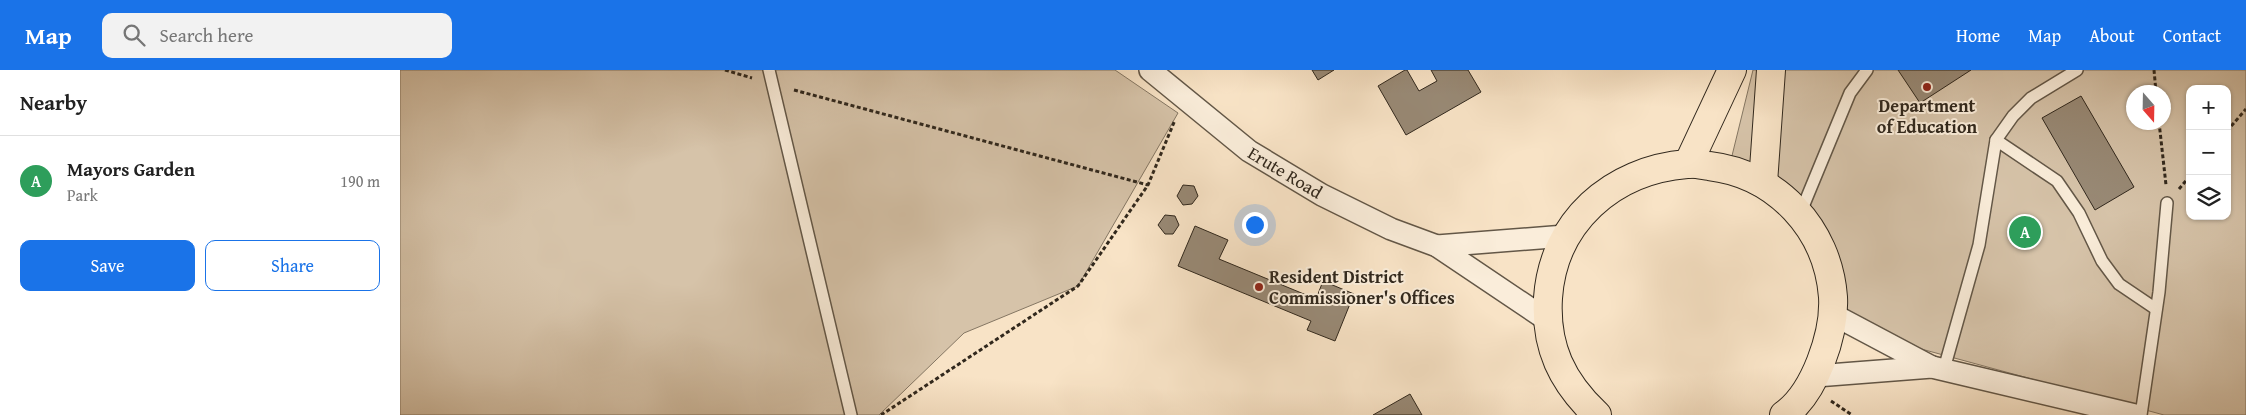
<!DOCTYPE html>
<html lang="en">
<head>
<meta charset="utf-8">
<style>
  :root { --surface:#fff; --page:#f2f2f2; --text:#222; --muted:#767676; --line:#e0e0e0; --accent:#1a73e8 }
  body { margin:0; font-family:"Gentium Book Plus",serif; background:var(--page); color:var(--text) }
  .controls { position:absolute; right:15px; top:15px; display:grid; overflow:hidden; border-radius:10px; box-shadow:0 1px 4px #0004 }
  .controls button { width:45px; height:45px; display:grid; place-items:center; padding:0; border:0; border-bottom:1px solid var(--line); background:var(--surface); color:var(--text); font:25px sans-serif }
  .compass { position:absolute; left:1726px; top:15px; width:45px; height:45px; border-radius:50%; background:var(--surface); box-shadow:0 1px 4px #0004; rotate:160deg }
  .you { position:absolute; left:854px; top:154px; width:18px; height:18px; margin:-12px; border:4px solid #fff; border-radius:50%; background:#1a73e8; box-shadow:0 0 0 8px #1a73e833 }
  .badge { display:grid; place-items:center; width:32px; height:32px; border-radius:50%; background:var(--accent); color:#fff; font-size:16px; font-weight:700 }
  .pin { position:absolute; translate:-50% -50%; border:2px solid #fff; box-shadow:0 1px 5px #0006 }
  .list { margin:0; padding:0; list-style:none }
  h2 { display:flex; justify-content:space-between; align-items:center; height:65px; margin:0; padding:0 20px; font-size:21px }
  h2 small { font-size:16px; font-weight:400; color:var(--muted) }
  .list li { display:grid; grid-template-columns:32px 1fr auto; gap:15px; align-items:center; box-sizing:border-box; height:90px; padding:0 20px; border-top:1px solid var(--line) }
  .list b { display:block; font-size:19px; white-space:nowrap }
  .list p { margin:0; font-size:16px; white-space:nowrap; color:var(--muted) }
  .list em { font-size:16px; font-style:normal; color:var(--muted) }
  .actions { display:flex; gap:10px; padding:15px 20px }
  .actions a { flex:1; padding:11px 0; border:1px solid var(--accent); border-radius:10px; text-align:center; font-size:18px; color:var(--accent) }
  .actions .main { background:var(--accent); color:#fff }
  .icon { flex:none; width:28px; height:28px; fill:none; stroke:currentColor; stroke-width:2; stroke-linecap:round; stroke-linejoin:round }
  .map { position:relative; flex:none; width:1846px; height:345px; overflow:hidden }
  header { display:flex; align-items:center; gap:30px; box-sizing:border-box; height:70px; padding:0 25px; background:var(--accent); color:#fff }
  header strong { font-size:24px }
  nav { display:flex; gap:28px; margin-inline-start:auto; font-size:18px }
  .search { width:350px; height:45px; background:var(--page); display:flex; align-items:center; gap:12px; box-sizing:border-box; padding:0 18px; border-radius:10px; color:var(--muted); font-size:19px }
  main { display:flex }
  aside { flex:1; background:var(--surface) }
  .map>svg:first-child { display:block }
</style>
</head>
<body>
<header>
<strong>Map</strong>
<div class="search"><svg class="icon" aria-label="search" viewBox="0 0 24 24"><circle cx="10" cy="10" r="6"/><path d="M15 15l6 6"/></svg>Search here</div>
<nav><a>Home</a><a>Map</a><a>About</a><a>Contact</a></nav>
</header>
<main>
<aside>
<h2>Nearby<small></small></h2>
<ul class="list">
<li><span class="badge" style="background:#2e9e5b">A</span><div><b>Mayors Garden</b><p>Park</p></div><em>190 m</em></li>
</ul>
<div class="actions"><a class="main">Save</a><a>Share</a></div>
</aside>
<div class="map">
<svg width="1846" height="345" viewBox="0 0 1846 345">
  <rect width="100%" height="100%" fill="#f8e3c6"/>
  <filter id="stains"><feTurbulence type="fractalNoise" baseFrequency=".004" numOctaves="4"/><feColorMatrix values="0 0 0 0 .2 0 0 0 0 .09 0 0 0 0 .02 0 0 0 .5 -.17"/></filter>
  <radialGradient id="worn" r=".72"><stop offset=".6" stop-color="#630" stop-opacity="0"/><stop offset="1" stop-color="#630" stop-opacity=".3"/></radialGradient>
  <g fill="#d6c3a9" stroke="#847663" fill-rule="evenodd">
    <polygon points="0,0 715,0 778,43 678,216 564,263 479,345 0,345"/>
    <path d="M1353,0H1846V345H1764L1433,255L1422,177L1329,98ZM1790,19H1827V146H1790ZM1734,22H1764V52H1734Z"/>
  </g>
  <g fill="#988975" stroke="#31281d">
    <polygon points="912,0 934,0 918,10"/>
    <polygon points="1005,0 1007,0 1019,21 1037,11 1031,0 1068,0 1081,22 1006,65 978,16"/>
    <polygon points="1498,0 1571,0 1520,33"/>
    <polygon points="1681,26 1734,117 1695,140 1642,48"/>
    <polygon points="783,115 794,116 798,126 792,134 783,135 777,126"/>
    <polygon points="765,145 775,146 779,155 773,164 765,164 758,155"/>
    <polygon points="795,156 828,170 819,189 916,229 923,211 954,224 935,271 907,260 911,251 778,196"/>
    <polygon points="1010,324 1022,345 973,345"/>
  </g>
  <g fill="none" stroke-linecap="round" stroke-linejoin="round">
    <defs>
      <g id="service">
        <polyline points="369,0 451,345"/>
        <polyline points="1596,70 1657,111 1679,143 1702,191 1719,214 1756,239"/>
        <polyline points="1400,144 1450,23 1467,0"/>
        <polyline points="1544,299 1579,175 1596,70 1613,46 1631,28 1677,0"/>
        <polyline points="1741,345 1759,222 1767,133"/>
      </g>
      <g id="minor">
        <path id="s1" d="M750,0L849,81L922,125L991,159L1037,176L1147,250"/>
        <polyline points="1037,176 1165,166"/>
        <polyline points="1434,245 1532,297"/>
        <polyline points="1416,306 1532,297 1735,345"/>
      </g>
      <g id="primary">
        <polyline points="1288,94 1332,0"/>
        <polyline points="1363,113 1371,0"/>
        <path d="M1197,345C1162,312 1145,277 1148,228C1153,152 1212,100 1287,94C1294,93 1302,95 1309,96C1377,104 1428,159 1433,227C1435,264 1415,323 1384,345"/>
      </g>
    </defs>
    <use href="#service" stroke="#635747" stroke-width="14"/>
    <use href="#minor" stroke="#635747" stroke-width="24"/>
    <use href="#primary" stroke="#31281d" stroke-width="30"/>
    <g stroke="#31281d" stroke-width="3" stroke-dasharray="4 2.5" stroke-linecap="butt">
      <polyline points="325,0 352,8"/>
      <polyline points="1754,0 1756,22"/>
      <polyline points="394,20 748,115"/>
      <polyline points="1759,52 1766,115"/>
      <polyline points="1827,61 1846,39"/>
      <polyline points="1779,119 1790,106"/>
      <polyline points="1431,331 1452,345"/>
      <polyline points="481,345 678,216 748,115 775,50"/>
    </g>
    <use href="#service" stroke="#faedda" stroke-width="11"/>
    <use href="#minor" stroke="#faedda" stroke-width="21"/>
    <use href="#primary" stroke="#f8e3c6" stroke-width="28"/>
  </g>
  <g fill="#8f2418" stroke="#faedda" stroke-width="2">
    <circle cx="1527" cy="17" r="5"/>
    <circle cx="859" cy="217" r="5"/>
  </g>
  <g text-anchor="middle" stroke-width="4" stroke-linejoin="round" paint-order="stroke">
    <g font-size="18" font-weight="bold" fill="#31281d" stroke="#faedda">
      <text x="1527" y="42">Department<tspan x="1527" dy="21">of Education</tspan></text>
      <text x="869" y="213" text-anchor="start">Resident District<tspan x="869" dy="21">Commissioner's Offices</tspan></text>
    </g>
    <g font-size="18" fill="#31281d" stroke="#faedda">
      <text dy="6" stroke="none"><textPath href="#s1" startOffset="170">Erute Road</textPath></text>
    </g>
  </g>
  <rect width="100%" height="100%" filter="url(#stains)"/>
  <rect width="100%" height="100%" fill="url(#worn)"/>
</svg>
<div class="controls">
<button>+</button>
<button>−</button>
<button><svg class="icon" aria-label="layers" viewBox="0 0 24 24"><path d="M12 4l9 5-9 5-9-5zM3 14l9 5 9-5"/></svg></button>
</div>
<svg class="compass" viewBox="-18 -18 36 36"><path d="M0-13l5 13h-10z" fill="#e53935"/><path d="M0 13l5-13h-10z" fill="#767676"/></svg>
<div class="you"></div>
<div class="pin badge" style="left:1625px;top:162px;background:#2e9e5b">A</div>
</div>
</main>
</body>
</html>
